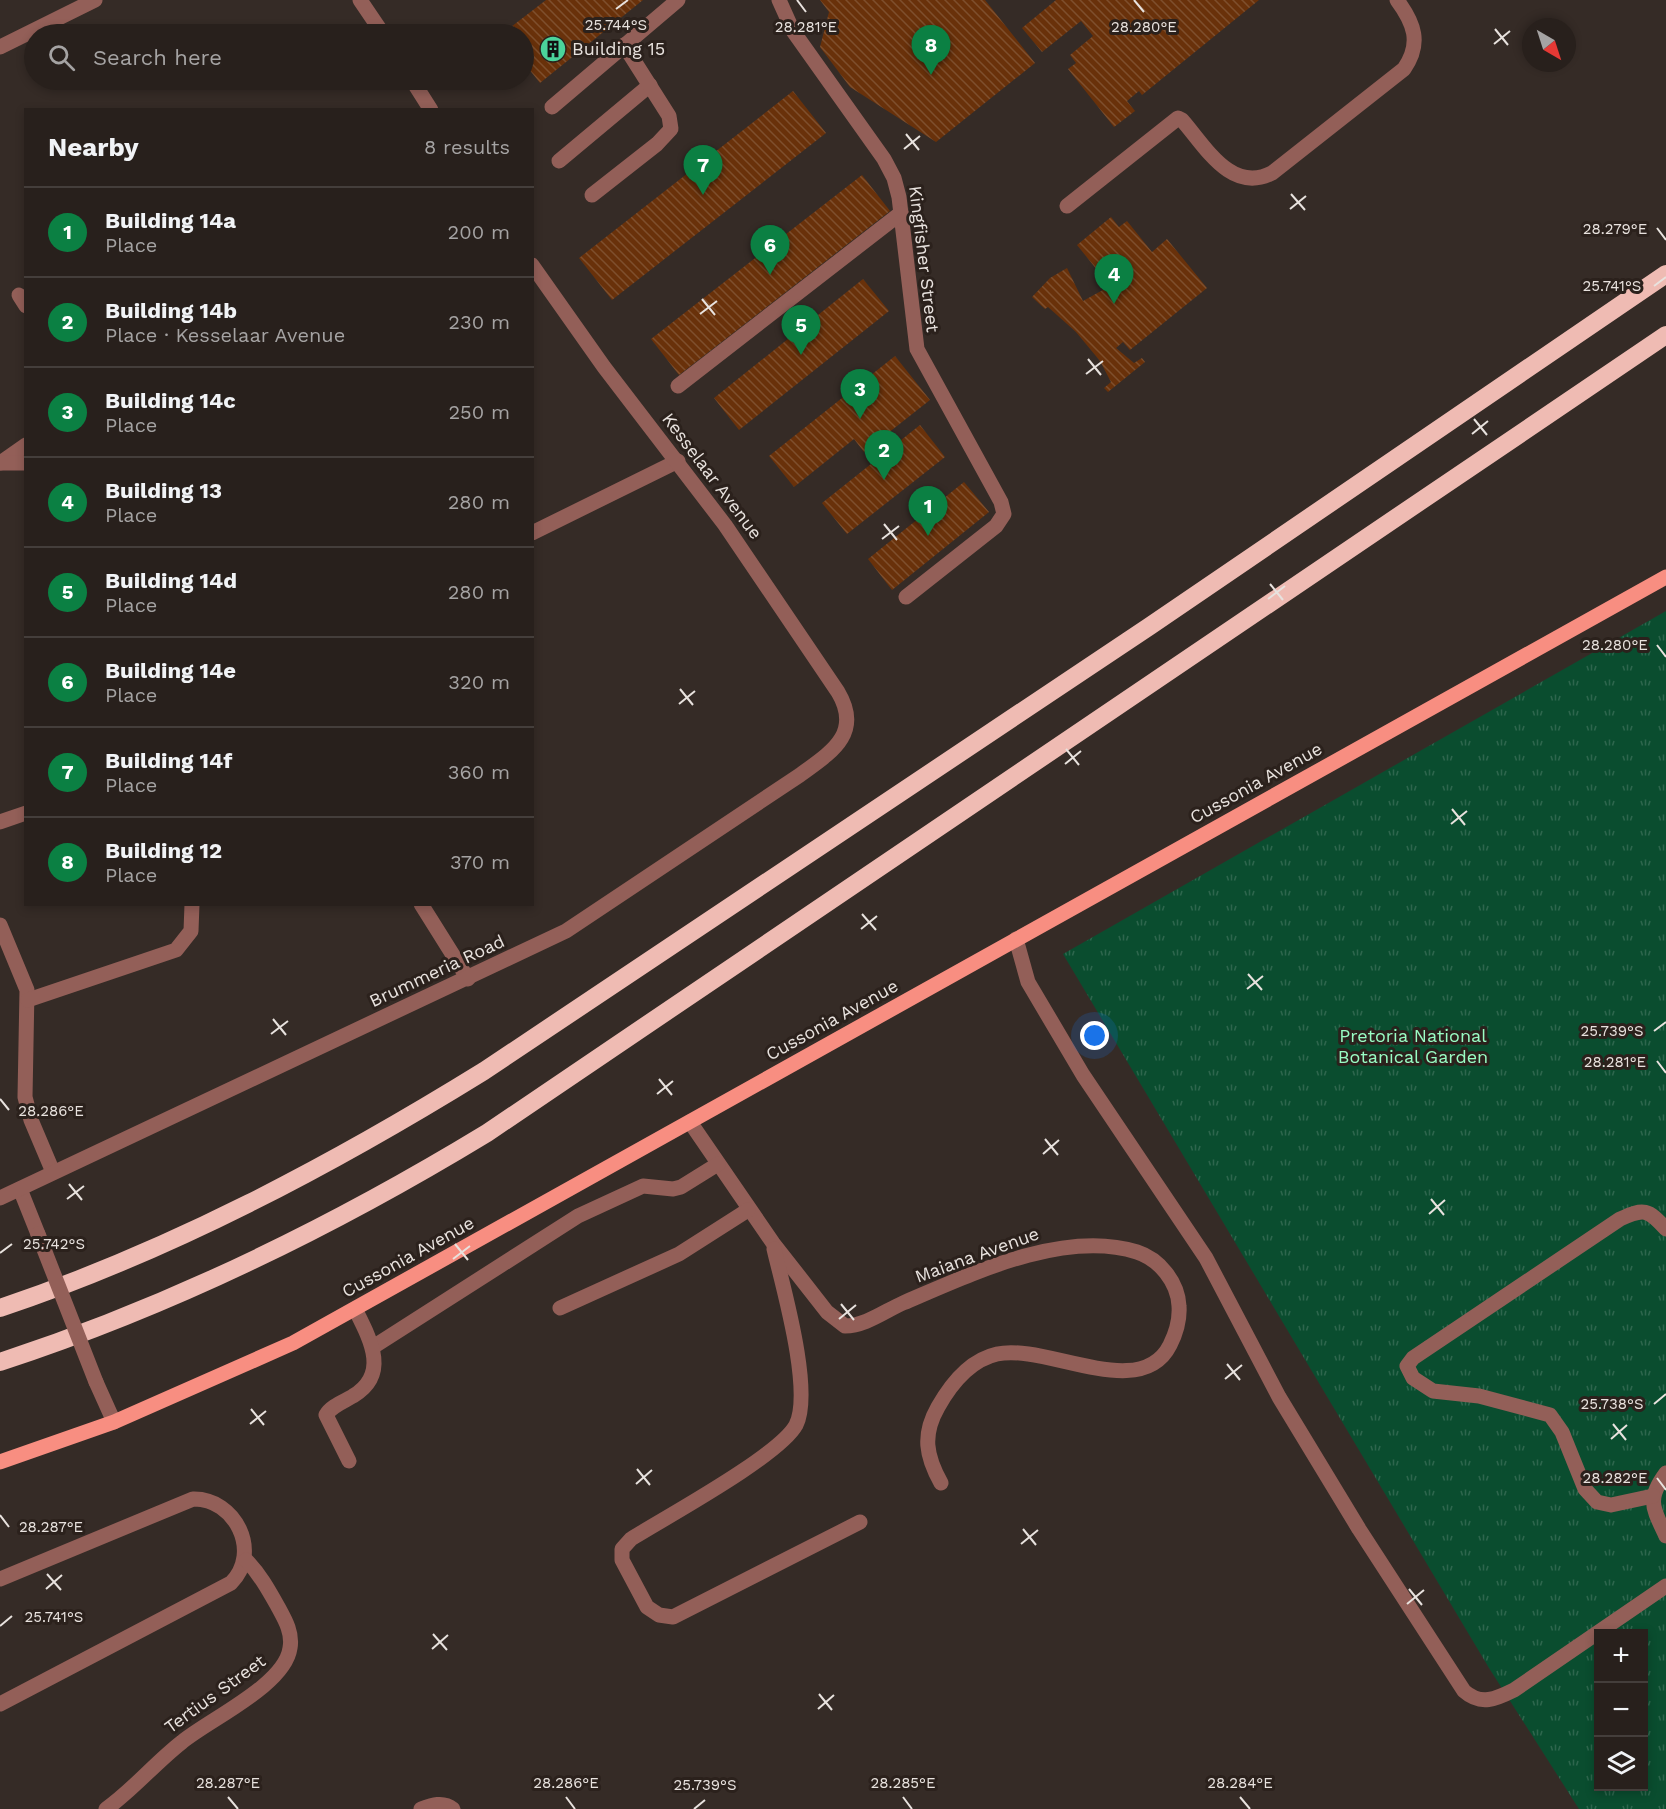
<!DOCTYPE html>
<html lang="en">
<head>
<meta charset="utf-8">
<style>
  :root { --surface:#28201c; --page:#302825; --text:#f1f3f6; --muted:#a5a3a3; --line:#443e3b; --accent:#0b8043 }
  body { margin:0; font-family:"Work Sans",sans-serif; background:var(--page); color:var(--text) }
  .controls { position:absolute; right:18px; bottom:18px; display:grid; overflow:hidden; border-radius:0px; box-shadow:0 3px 9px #0003 }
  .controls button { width:54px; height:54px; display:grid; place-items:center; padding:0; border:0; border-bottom:2px solid var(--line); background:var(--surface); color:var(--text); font:30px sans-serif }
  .compass { position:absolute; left:1522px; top:18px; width:54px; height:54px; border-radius:50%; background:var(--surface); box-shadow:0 3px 9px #0003; rotate:141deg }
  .you { position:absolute; left:1095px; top:1036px; width:21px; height:21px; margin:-15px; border:4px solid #fff; border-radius:50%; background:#1a73e8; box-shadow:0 0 0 9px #1a73e833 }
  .badge { display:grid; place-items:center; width:39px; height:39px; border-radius:50%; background:var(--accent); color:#fff; font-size:20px; font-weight:700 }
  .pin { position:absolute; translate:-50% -50px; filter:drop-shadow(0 2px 3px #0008) }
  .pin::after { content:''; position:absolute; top:32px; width:21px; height:18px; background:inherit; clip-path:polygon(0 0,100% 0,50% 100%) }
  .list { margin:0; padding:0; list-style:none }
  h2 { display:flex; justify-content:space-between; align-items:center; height:78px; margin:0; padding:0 24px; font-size:26px }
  h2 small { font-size:20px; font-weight:400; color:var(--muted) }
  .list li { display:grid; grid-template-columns:39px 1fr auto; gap:18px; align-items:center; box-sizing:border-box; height:90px; padding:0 24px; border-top:2px solid var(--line) }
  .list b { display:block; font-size:22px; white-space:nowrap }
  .list p { margin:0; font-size:20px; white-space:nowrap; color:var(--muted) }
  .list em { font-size:20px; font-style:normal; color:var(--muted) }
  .icon { flex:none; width:33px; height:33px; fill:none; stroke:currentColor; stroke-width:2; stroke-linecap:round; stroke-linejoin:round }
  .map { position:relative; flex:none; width:1666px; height:1809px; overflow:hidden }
  .search { position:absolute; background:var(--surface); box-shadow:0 3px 9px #0003; left:24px; top:24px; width:510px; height:66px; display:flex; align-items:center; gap:15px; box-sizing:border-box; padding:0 21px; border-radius:33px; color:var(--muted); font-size:22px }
  .panel { position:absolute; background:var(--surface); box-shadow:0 3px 9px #0003; left:24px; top:108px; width:510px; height:798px; border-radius:0px }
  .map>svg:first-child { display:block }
</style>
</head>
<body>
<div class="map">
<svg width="1666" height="1809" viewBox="0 0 1666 1809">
  <defs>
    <pattern id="grass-tufts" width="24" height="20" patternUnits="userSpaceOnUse" patternTransform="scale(1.5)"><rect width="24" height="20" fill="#0a4d2f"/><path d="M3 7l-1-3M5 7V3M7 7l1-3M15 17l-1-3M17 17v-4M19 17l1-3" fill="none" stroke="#2e664d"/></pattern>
    <pattern id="building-back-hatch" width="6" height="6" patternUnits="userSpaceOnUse" patternTransform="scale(1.5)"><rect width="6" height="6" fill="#69310a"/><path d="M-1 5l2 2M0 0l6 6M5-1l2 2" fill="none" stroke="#7e4f2d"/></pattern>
  </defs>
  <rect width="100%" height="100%" fill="#352b26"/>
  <path fill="url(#grass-tufts)" fill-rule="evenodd" d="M1666,611V1809H1579L1489,1668L1063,954ZM1598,1634H1644V1786H1598Z"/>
  <g fill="url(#building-back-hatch)">
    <polygon points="546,0 643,0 540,83 524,63 524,34 502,34"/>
    <polygon points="820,0 985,0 1035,63 936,142 850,87 820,47 829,12"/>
    <polygon points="1056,0 1259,0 1142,95 1139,91 1127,101 1135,111 1114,127 1068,69 1076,63 1070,55 1093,36 1081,21 1042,52 1022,28"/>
    <polygon points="793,91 826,133 612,300 579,258"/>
    <polygon points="862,175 890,211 679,375 651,339"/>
    <polygon points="1111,217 1119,227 1127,221 1152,252 1167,239 1207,288 1130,350 1123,342 1116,348 1134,363 1142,358 1145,362 1108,392 1104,388 1111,382 1100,361 1076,332 1048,307 1045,309 1032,297 1050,278 1067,268 1083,301 1110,286 1077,245"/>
    <polygon points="863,279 889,311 739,430 714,398"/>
    <polygon points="895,356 930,400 864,452 854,439 794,487 769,456"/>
    <polygon points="920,425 945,457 847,534 822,503"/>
    <polygon points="964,482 989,512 892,590 868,559"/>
  </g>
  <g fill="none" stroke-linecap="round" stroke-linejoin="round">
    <g stroke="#935f58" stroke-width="15">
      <polyline points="360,0 383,34"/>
      <polyline points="779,0 793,31 884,159 894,178 899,197 917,349 1001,502 1004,514 996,526 906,597"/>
      <polyline points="0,47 95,0"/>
      <polyline points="412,80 431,110"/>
      <polyline points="552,107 678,0"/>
      <polyline points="559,161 650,85"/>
      <polyline points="592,195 657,144 671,129 669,116 624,45"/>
      <path d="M1067,206L1178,118L1182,120C1205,146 1231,194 1272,173L1404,69C1422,43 1414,23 1397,0"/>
      <polyline points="19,295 26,306"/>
      <polyline points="678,386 901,213"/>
      <polyline points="0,463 26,445"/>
      <polyline points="1,463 26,463"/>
      <polyline points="532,533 678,461"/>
      <polyline points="0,822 26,813"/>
      <polyline points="421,904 468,979"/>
      <polyline points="0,925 27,990 25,1097 31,1120 53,1172"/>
      <path d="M1016,939L1028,982L1083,1075L1206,1258L1279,1397L1359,1529L1464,1691C1481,1706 1496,1699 1514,1690L1666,1586"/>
      <polyline points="28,1000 176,950 191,931 192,904"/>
      <path d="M690,1122L773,1243L827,1312L845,1326C865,1326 885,1311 903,1303C971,1274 1064,1229 1137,1252C1159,1259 1178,1282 1179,1306C1180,1320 1176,1333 1170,1345C1141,1403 1046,1343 997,1354C970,1360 951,1384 938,1407C922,1435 926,1456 941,1483"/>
      <polyline points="20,1189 38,1234"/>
      <path d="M0,1198L566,931L800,775C830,753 863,734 838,692L725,525L604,367L532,265"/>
      <path d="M774,1249C783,1287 813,1391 796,1425C779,1456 666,1517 631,1539L622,1549V1560L647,1607L659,1615L673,1617L860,1522"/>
      <polyline points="560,1308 679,1254 748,1210"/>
      <polyline points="373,1347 578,1216 643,1186 673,1189 681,1187 718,1164"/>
      <polyline points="96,1382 114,1422"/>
      <path d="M349,1461L326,1415C331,1406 345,1401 353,1396C390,1374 370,1339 355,1309"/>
      <path d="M1666,1473C1646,1500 1653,1508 1666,1536"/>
      <path d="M1653,1496L1611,1505L1597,1502L1585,1489L1562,1432L1550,1415L1479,1396L1433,1391L1413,1378L1407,1366L1413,1358L1620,1219C1644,1208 1648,1209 1666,1229"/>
      <path d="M0,1579L193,1499C235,1498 262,1552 231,1583L0,1704"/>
      <path d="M106,1809C134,1789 155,1763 182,1742C210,1719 285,1685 290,1648C293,1632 284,1618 277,1605C268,1589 259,1573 246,1560"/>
      <path d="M421,1809C432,1805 443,1801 453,1809"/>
    </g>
    <polyline stroke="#f88e81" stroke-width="15" points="0,1462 114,1422 293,1343 1666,577"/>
    <g stroke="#efbbb3" stroke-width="18">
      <path d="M0,1308C170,1251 332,1165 484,1071L1150,626L1666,274"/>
      <path d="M0,1362C171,1306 334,1226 487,1133L1666,335"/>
    </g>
    <polyline stroke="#935f58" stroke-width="15" points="38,1234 96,1382"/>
  </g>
  <path fill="none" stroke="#e8e2de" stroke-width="2" d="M797,0L806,12M1134,0L1144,12M616,9L628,0M1495,29L1508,45M1494,44L1510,31M906,134L919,150M904,149L920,136M1291,194L1305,210M1290,209L1306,196M1657,228L1666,240M1654,286L1666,277M702,299L715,315M700,314L717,301M1088,359L1101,375M1086,374L1103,361M1474,419L1487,435M1472,434L1488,421M884,524L897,540M882,539L899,526M1270,584L1283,600M1268,599L1285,586M1657,645L1666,657M680,689L693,705M679,704L695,691M1066,749L1079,765M1065,764L1081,751M1452,809L1465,825M1451,824L1467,811M862,914L876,930M861,929L877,916M1248,974L1262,990M1247,989L1263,976M273,1019L286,1035M1654,1031L1666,1022M271,1034L288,1021M1657,1061L1666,1073M659,1079L672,1095M657,1094L673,1081M0,1099L9,1110M1045,1139L1058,1155M1043,1154L1059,1140M69,1184L82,1200M67,1199L84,1186M1431,1199L1444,1215M1429,1214L1445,1200M455,1244L468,1260M0,1253L12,1244M453,1259L470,1246M841,1304L854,1320M839,1319L856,1305M1227,1364L1240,1380M1225,1379L1242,1365M1654,1404L1666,1394M251,1409L264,1425M250,1424L266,1411M1613,1424L1626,1440M1611,1439L1627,1425M637,1469L650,1485M1657,1478L1666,1490M636,1484L652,1470M0,1515L9,1527M1023,1529L1036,1545M1021,1544L1038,1530M47,1574L61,1590M46,1589L62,1575M1409,1589L1422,1605M1407,1604L1424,1590M0,1626L12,1616M433,1634L447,1650M432,1649L448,1635M819,1694L832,1710M818,1709L834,1695M228,1797L238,1809M566,1797L575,1809M903,1797L912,1809M1240,1797L1250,1809M694,1809L705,1800"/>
  <defs>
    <symbol id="building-disc" viewBox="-11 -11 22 22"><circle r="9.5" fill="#4bd49b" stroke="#2b211c"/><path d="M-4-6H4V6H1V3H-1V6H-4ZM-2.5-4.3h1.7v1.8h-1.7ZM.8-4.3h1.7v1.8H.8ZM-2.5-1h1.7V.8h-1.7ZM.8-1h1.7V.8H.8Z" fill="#111"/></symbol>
  </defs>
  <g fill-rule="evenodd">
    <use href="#building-disc" x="538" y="34" width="30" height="30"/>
  </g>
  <g text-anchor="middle" stroke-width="6" stroke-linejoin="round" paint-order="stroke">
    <g font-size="18" fill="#e8e2de" stroke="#2b211c" text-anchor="start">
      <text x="572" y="55">Building 15</text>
    </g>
    <g font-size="18" fill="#e8e2de" stroke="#2b211c">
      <text transform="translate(924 259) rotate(83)" y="6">Kingfisher Street</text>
      <text transform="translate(712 476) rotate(53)" y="6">Kesselaar Avenue</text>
      <text transform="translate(1256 783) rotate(-29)" y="6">Cussonia Avenue</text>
      <text transform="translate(437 971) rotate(-25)" y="6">Brummeria Road</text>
      <text transform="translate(832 1020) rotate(-29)" y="6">Cussonia Avenue</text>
      <text transform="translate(977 1255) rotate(-20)" y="6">Maiana Avenue</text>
      <text transform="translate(408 1257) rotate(-29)" y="6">Cussonia Avenue</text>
      <text transform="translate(215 1694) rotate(-36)" y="6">Tertius Street</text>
    </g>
    <g font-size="18" fill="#99fdc4" stroke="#2b211c">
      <text x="1413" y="1042">Pretoria National<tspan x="1413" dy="21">Botanical Garden</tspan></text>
    </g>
  </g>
  <g font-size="15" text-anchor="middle" fill="#e8e2de" stroke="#2b211c" stroke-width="6" stroke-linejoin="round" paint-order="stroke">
    <text x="616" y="30">25.744°S</text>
    <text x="806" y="32">28.281°E</text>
    <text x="1144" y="32">28.280°E</text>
    <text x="1615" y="234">28.279°E</text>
    <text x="1612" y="291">25.741°S</text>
    <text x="1615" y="650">28.280°E</text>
    <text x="1612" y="1036">25.739°S</text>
    <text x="1615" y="1067">28.281°E</text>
    <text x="51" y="1116">28.286°E</text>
    <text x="54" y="1249">25.742°S</text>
    <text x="1612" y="1409">25.738°S</text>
    <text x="1615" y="1483">28.282°E</text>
    <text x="51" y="1532">28.287°E</text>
    <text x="54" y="1622">25.741°S</text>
    <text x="228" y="1788">28.287°E</text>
    <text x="566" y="1788">28.286°E</text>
    <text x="903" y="1788">28.285°E</text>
    <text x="1240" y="1788">28.284°E</text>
    <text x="705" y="1790">25.739°S</text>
  </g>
</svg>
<div class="controls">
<button>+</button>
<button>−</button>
<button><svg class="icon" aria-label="layers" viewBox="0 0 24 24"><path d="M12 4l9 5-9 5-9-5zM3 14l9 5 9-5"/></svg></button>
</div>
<svg class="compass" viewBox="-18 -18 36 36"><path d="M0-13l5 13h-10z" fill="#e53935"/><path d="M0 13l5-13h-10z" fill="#a5a3a3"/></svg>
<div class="you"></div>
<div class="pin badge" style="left:928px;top:536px">1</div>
<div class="pin badge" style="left:884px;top:480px">2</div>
<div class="pin badge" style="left:860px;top:419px">3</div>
<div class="pin badge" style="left:1114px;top:304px">4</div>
<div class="pin badge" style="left:801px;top:355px">5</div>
<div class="pin badge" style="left:770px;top:275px">6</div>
<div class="pin badge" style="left:703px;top:195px">7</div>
<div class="pin badge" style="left:931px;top:75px">8</div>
<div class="search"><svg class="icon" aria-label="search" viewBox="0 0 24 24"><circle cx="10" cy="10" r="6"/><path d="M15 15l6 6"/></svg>Search here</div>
<section class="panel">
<h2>Nearby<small>8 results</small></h2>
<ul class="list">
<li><span class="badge">1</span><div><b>Building 14a</b><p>Place</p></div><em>200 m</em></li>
<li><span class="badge">2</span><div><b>Building 14b</b><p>Place · Kesselaar Avenue</p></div><em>230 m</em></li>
<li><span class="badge">3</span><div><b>Building 14c</b><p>Place</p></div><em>250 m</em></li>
<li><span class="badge">4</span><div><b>Building 13</b><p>Place</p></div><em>280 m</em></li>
<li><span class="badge">5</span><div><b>Building 14d</b><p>Place</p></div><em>280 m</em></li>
<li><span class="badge">6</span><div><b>Building 14e</b><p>Place</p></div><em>320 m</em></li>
<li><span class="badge">7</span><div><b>Building 14f</b><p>Place</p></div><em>360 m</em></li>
<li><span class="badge">8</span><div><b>Building 12</b><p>Place</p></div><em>370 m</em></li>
</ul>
</section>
</div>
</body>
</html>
